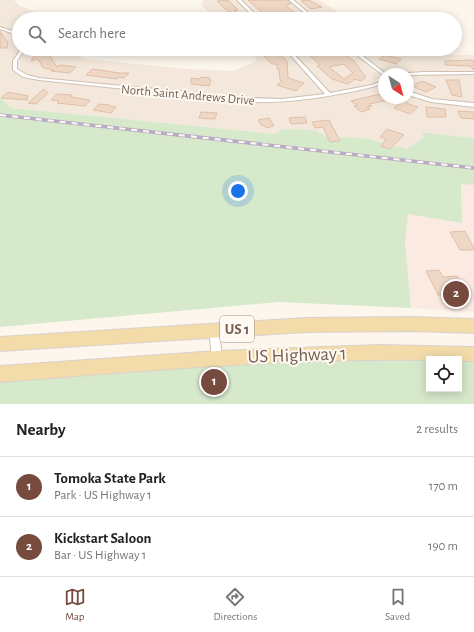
<!DOCTYPE html>
<html lang="en">
<head>
<meta charset="utf-8">
<style>
  :root { --surface:#fff; --page:#f2f2f2; --text:#222; --muted:#767676; --line:#e0e0e0; --accent:#764a3c }
  body { margin:0; font-family:"Alegreya Sans",sans-serif; background:var(--page); color:var(--text) }
  .controls { position:absolute; right:12px; bottom:12px; display:grid; overflow:hidden; border-radius:0px; box-shadow:0 2px 10px #0003 }
  .controls button { width:36px; height:36px; display:grid; place-items:center; padding:0; border:0; border-bottom:1px solid var(--line); background:var(--surface); color:var(--text); font:20px sans-serif }
  .compass { position:absolute; left:378px; top:68px; width:36px; height:36px; border-radius:50%; background:var(--surface); box-shadow:0 2px 10px #0003; rotate:144deg }
  .you { position:absolute; left:238px; top:191px; width:14px; height:14px; margin:-10px; border:3px solid #fff; border-radius:50%; background:#1a73e8; box-shadow:0 0 0 6px #1a73e833 }
  .badge { display:grid; place-items:center; width:26px; height:26px; border-radius:50%; background:var(--accent); color:#fff; font-size:13px; font-weight:700 }
  .pin { position:absolute; translate:-50% -50%; border:2px solid #fff; box-shadow:0 1px 4px #0006 }
  .list { margin:0; padding:0; list-style:none }
  h2 { display:flex; justify-content:space-between; align-items:center; height:52px; margin:0; padding:0 16px; font-size:17px }
  h2 small { font-size:13px; font-weight:400; color:var(--muted) }
  .list li { display:grid; grid-template-columns:26px 1fr auto; gap:12px; align-items:center; box-sizing:border-box; height:60px; padding:0 16px; border-top:1px solid var(--line) }
  .list b { display:block; font-size:15px; white-space:nowrap }
  .list p { margin:0; font-size:13px; white-space:nowrap; color:var(--muted) }
  .list em { font-size:13px; font-style:normal; color:var(--muted) }
  .icon { flex:none; width:22px; height:22px; fill:none; stroke:currentColor; stroke-width:2; stroke-linecap:round; stroke-linejoin:round }
  .map { position:relative; flex:none; width:474px; height:404px; overflow:hidden }
  .search { position:absolute; background:var(--surface); box-shadow:0 2px 10px #0003; left:12px; right:12px; top:12px; height:44px; display:flex; align-items:center; gap:10px; box-sizing:border-box; padding:0 14px; border-radius:22px; color:var(--muted); font-size:15px }
  .sheet { height:172px; background:var(--surface) }
  nav { display:flex; justify-content:space-around; align-items:center; box-sizing:border-box; height:56px; border-top:1px solid var(--line); background:var(--surface); font-size:11px; color:var(--muted) }
  nav a { display:grid; justify-items:center; gap:2px }
  nav .on { color:var(--accent) }
  .map>svg:first-child { display:block }
</style>
</head>
<body>
<div class="map">
<svg width="474" height="404" viewBox="0 0 474 404">
  <rect width="100%" height="100%" fill="#fcf6ec"/>
  <g fill="#f3e8db">
    <polygon points="0,0 14,0 20,6 54,19 19,19 19,34 0,27"/>
    <polygon points="204,0 237,0 256,19 216,19 201,5"/>
    <polygon points="241,0 289,0 312,19 260,19"/>
    <polygon points="293,0 319,0 348,19 316,19"/>
    <polygon points="0,30 10,33 19,40 19,49 20,50 13,61 12,71 23,77 37,81 276,103 333,96 375,87 384,83 384,98 408,98 408,95 431,102 474,106 474,138 423,132 424,137 407,149 364,138 327,137 314,130 282,129 275,134 12,108 0,98"/>
    <polygon points="26,49 71,49 70,53 85,59 188,69 233,71 256,61 255,53 251,49 285,49 325,94 275,100 41,78 27,75 17,69 18,61"/>
    <polygon points="290,49 349,49 384,79 371,85 330,93"/>
    <polygon points="354,49 403,49 412,54 474,55 474,72 423,71 385,74"/>
    <polygon points="426,74 474,75 474,103 430,99 408,91 408,75"/>
  </g>
  <polygon fill="#fbeae1" points="461,183 474,185 474,312 411,308 405,242 408,213 462,223"/>
  <g fill="#d6e9cb" fill-rule="evenodd">
    <polygon points="0,98 12,108 275,134 282,129 314,130 327,137 364,138 407,149 424,137 422,132 474,138 474,185 461,184 462,223 408,214 405,242 411,308 279,302 0,327"/>
    <path d="M474,354V404H0V374ZM429,359H459V389H429Z"/>
  </g>
  <g fill="#efd7c6" stroke="#e1bfa7" fill-rule="evenodd">
    <polygon points="228,0 238,10 234,11 245,19 234,19 227,9 225,9 217,1"/>
    <polygon points="248,0 288,0 291,4 285,5 303,19 269,19"/>
    <polygon points="309,0 322,7 311,9 301,1"/>
    <polygon points="0,31 8,43 7,48 0,48"/>
    <polygon points="38,49 49,49 48,53 57,67 60,65 76,67 70,73 51,71 54,70 43,68 38,59 31,61"/>
    <polygon points="262,49 276,51 287,61 288,78 304,83 296,91 277,85 282,81 280,80 279,69 277,69 277,64 272,64 259,51 263,50"/>
    <path d="M303,49H336L353,60L366,77L361,81L355,79L348,84L332,79L317,66L320,65ZM344,64L353,73L344,79L329,67Z"/>
    <polygon points="385,55 401,59 396,64 379,59"/>
    <polygon points="472,60 474,61 474,70 470,66 445,65 445,61"/>
    <polygon points="92,69 120,73 129,73 124,78 118,77 117,79 86,75"/>
    <polygon points="201,77 210,78 209,79 211,80 209,86 191,84 191,78 200,79"/>
    <polygon points="446,80 459,80 462,97 452,95"/>
    <polygon points="422,81 436,87 426,92 412,86"/>
    <polygon points="44,89 48,93 36,104 28,103"/>
    <polygon points="8,92 28,96 27,100 1,98"/>
    <polygon points="384,93 384,101 369,104 372,106 367,107 370,109 361,112 354,106 357,105 351,101"/>
    <polygon points="57,94 72,95 71,97 90,100 85,106 57,103 59,101 51,100"/>
    <polygon points="403,101 409,104 418,107 410,114 394,108"/>
    <polygon points="99,104 110,105 109,106 116,107 111,113 93,110"/>
    <polygon points="426,107 445,109 446,117 427,117"/>
    <polygon points="458,111 474,112 474,119 461,118"/>
    <polygon points="201,112 217,113 215,119 199,118"/>
    <polygon points="305,117 307,123 291,124 289,118"/>
    <polygon points="269,118 274,126 266,128 264,125 261,125 258,120"/>
    <polygon points="329,120 340,141 330,142 323,127 315,128 312,122"/>
    <polygon points="387,129 404,135 390,149 381,146 386,139 380,137"/>
    <polygon points="465,231 474,248 474,250 460,250 450,232"/>
    <polygon points="439,270 443,277 457,276 467,293 438,295 426,271"/>
  </g>
  <g fill="none" stroke-linecap="round" stroke-linejoin="round">
    <defs>
      <g id="street">
        <polygon points="237,0 241,0 260,19 256,19"/>
        <polygon points="289,0 293,0 316,19 312,19"/>
        <polygon points="0,27 13,31 19,35 19,38 11,33 0,29"/>
        <path d="M21,49H25L17,61V69L27,75L39,78L250,98L282,99L325,94L285,49H289L330,93L372,85L384,80V83C372,88 359,90 345,93C314,99 282,103 250,102L39,80L23,77L13,70V61Z"/>
        <polygon points="349,49 354,49 386,74 384,74 384,76"/>
        <polygon points="424,72 474,72 474,74 408,75 408,74 406,74 408,73"/>
        <polygon points="408,91 432,99 474,103 474,107 431,102 408,95"/>
        <polygon points="214,326 217,327 219,330 222,358 220,361 217,363 214,361 212,358 209,330 211,327"/>
      </g>
      <g id="primary">
        <polygon points="411,317 474,319 474,333 411,331 306,332 0,351 0,337 306,318"/>
        <path d="M378,345L474,347V361H459V359H429V360C285,358 143,371 0,382V366L217,351Z"/>
      </g>
    </defs>
    <use href="#street" stroke="#cebfb2" stroke-width="2"/>
    <use href="#primary" stroke="#d9d2ce" stroke-width="2"/>
    <use href="#street" fill="#fff" fill-rule="evenodd"/>
    <use href="#primary" fill="#f4dbaa" fill-rule="evenodd"/>
    <defs>
      <polyline id="rail" points="0,115 474,168"/>
    </defs>
    <use href="#rail" stroke="#baaac6" stroke-width="3.5"/>
    <use href="#rail" stroke="#fefaf3" stroke-width="2" stroke-dasharray="6" stroke-linecap="butt"/>
  </g>
  <g text-anchor="middle" stroke-width="4" stroke-linejoin="round" paint-order="stroke">
    <g font-size="13" fill="#765f50" stroke="#fefaf3">
      <text transform="translate(188 94) rotate(5)" y="5">North Saint Andrews Drive</text>
    </g>
    <rect fill="#fefaf3" stroke="#9f8e81" stroke-width="1" x="220" y="316" width="34" height="26" rx="3"/>
    <g font-size="15" font-weight="bold" fill="#765f50">
      <text x="237" y="334">US 1</text>
    </g>
    <g font-size="19" fill="#765f50" stroke="#fefaf3">
      <text transform="translate(297 354) rotate(-2)" y="7">US Highway 1</text>
    </g>
  </g>
</svg>
<div class="controls">
<button><svg class="icon" aria-label="locate" viewBox="0 0 24 24"><circle cx="12" cy="12" r="6"/><path d="M12 2v4M12 18v4M2 12h4M18 12h4"/></svg></button>
</div>
<svg class="compass" viewBox="-18 -18 36 36"><path d="M0-13l5 13h-10z" fill="#e53935"/><path d="M0 13l5-13h-10z" fill="#767676"/></svg>
<div class="you"></div>
<div class="pin badge" style="left:214px;top:382px">1</div>
<div class="pin badge" style="left:456px;top:294px">2</div>
<div class="search"><svg class="icon" aria-label="search" viewBox="0 0 24 24"><circle cx="10" cy="10" r="6"/><path d="M15 15l6 6"/></svg>Search here</div>
</div>
<section class="sheet">
<h2>Nearby<small>2 results</small></h2>
<ul class="list">
<li><span class="badge">1</span><div><b>Tomoka State Park</b><p>Park · US Highway 1</p></div><em>170 m</em></li>
<li><span class="badge">2</span><div><b>Kickstart Saloon</b><p>Bar · US Highway 1</p></div><em>190 m</em></li>
</ul>
</section>
<nav>
<a class="on"><svg class="icon" aria-label="map" viewBox="0 0 24 24"><path d="M3 6l6-2 6 2 6-2v14l-6 2-6-2-6 2zM9 4v14M15 6v14"/></svg>Map</a>
<a><svg class="icon" aria-label="directions" viewBox="0 0 24 24"><path d="M12 3l9 9-9 9-9-9zM9 14v-3h6M13 9l2 2-2 2"/></svg>Directions</a>
<a><svg class="icon" aria-label="saved" viewBox="0 0 24 24"><path d="M7 4h10v16l-5-4-5 4z"/></svg>Saved</a>
</nav>
</body>
</html>
